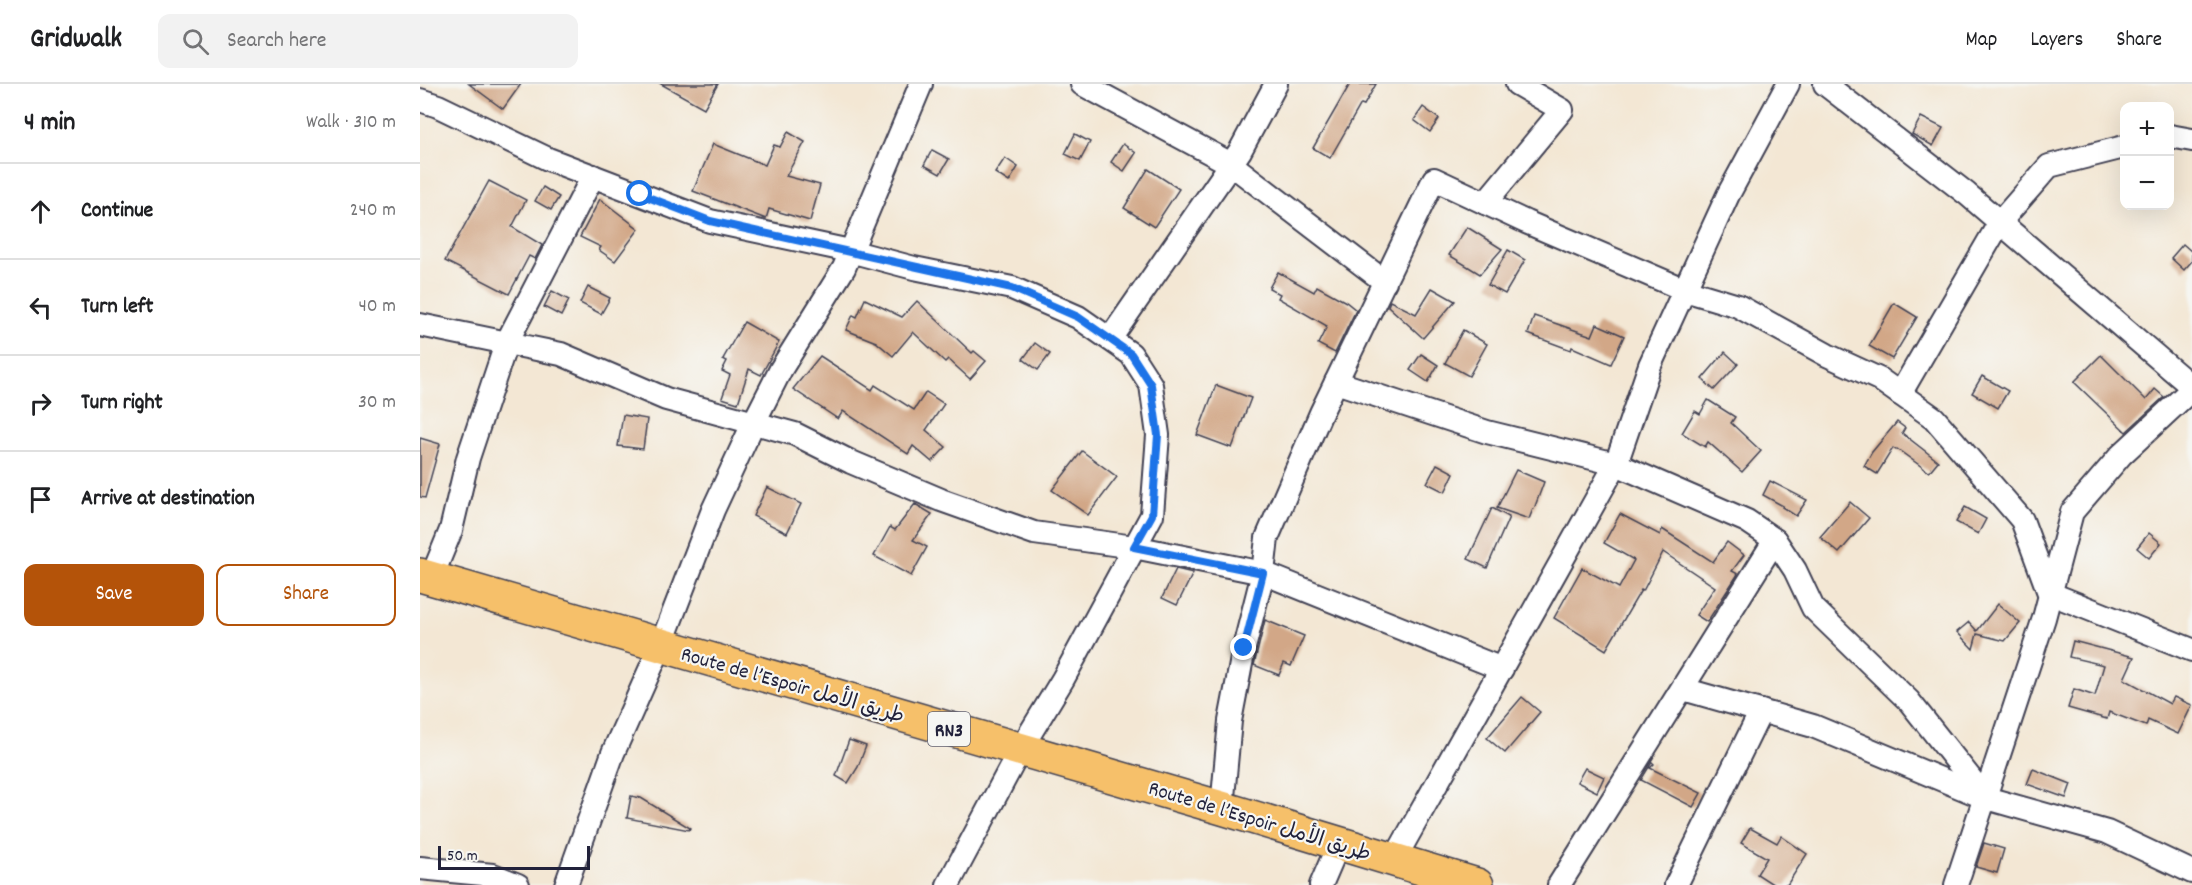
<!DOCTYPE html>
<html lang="en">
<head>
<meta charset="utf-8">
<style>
  :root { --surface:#fff; --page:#f2f2f2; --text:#202124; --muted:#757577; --line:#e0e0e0; --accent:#b45309 }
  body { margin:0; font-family:Dekko,"Playpen Sans Arabic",sans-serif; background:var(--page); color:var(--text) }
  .controls { position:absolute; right:18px; top:18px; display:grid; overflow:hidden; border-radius:12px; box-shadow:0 6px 24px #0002 }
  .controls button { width:54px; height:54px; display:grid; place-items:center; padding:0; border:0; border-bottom:2px solid var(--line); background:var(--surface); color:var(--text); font:30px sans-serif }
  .scale { position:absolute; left:18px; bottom:15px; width:152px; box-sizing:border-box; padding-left:6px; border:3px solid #22223b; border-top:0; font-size:16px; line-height:21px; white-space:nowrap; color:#22223b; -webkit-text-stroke:4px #f6f6f2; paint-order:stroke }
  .stop { position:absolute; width:18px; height:18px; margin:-14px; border:4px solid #1a73e8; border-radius:50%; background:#fff }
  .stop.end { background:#1a73e8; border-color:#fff; box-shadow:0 2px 6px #0008 }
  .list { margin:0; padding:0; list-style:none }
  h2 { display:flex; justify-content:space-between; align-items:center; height:78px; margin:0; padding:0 24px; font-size:26px }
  h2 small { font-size:20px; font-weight:400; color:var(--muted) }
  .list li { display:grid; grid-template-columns:39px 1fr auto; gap:18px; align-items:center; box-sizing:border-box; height:96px; padding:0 24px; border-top:2px solid var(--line) }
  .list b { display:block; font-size:22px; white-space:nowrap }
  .list em { font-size:20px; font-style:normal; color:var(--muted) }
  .actions { display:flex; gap:12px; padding:18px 24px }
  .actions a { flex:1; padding:14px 0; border:2px solid var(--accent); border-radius:12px; text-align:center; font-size:21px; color:var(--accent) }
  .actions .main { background:var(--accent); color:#fff }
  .icon { flex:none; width:33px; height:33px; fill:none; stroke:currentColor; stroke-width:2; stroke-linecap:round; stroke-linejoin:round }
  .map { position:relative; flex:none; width:1772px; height:801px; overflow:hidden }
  header { display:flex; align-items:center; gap:36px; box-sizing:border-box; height:84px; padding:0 30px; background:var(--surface); border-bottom:2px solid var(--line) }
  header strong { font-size:28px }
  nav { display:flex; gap:33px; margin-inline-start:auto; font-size:21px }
  .search { width:420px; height:54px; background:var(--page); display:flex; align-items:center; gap:15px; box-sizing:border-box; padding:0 21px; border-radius:12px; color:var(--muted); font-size:22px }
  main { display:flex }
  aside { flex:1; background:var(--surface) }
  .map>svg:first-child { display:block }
</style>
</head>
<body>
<header>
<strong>Gridwalk</strong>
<div class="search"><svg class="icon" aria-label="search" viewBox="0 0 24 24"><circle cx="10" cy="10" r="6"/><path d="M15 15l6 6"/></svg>Search here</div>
<nav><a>Map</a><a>Layers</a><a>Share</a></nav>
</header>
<main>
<aside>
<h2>4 min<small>Walk · 310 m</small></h2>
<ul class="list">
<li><svg class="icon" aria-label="ahead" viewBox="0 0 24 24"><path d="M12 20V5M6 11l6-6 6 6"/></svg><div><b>Continue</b></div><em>240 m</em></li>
<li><svg class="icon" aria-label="left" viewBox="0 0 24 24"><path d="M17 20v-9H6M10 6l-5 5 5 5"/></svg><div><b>Turn left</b></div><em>40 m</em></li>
<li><svg class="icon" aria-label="right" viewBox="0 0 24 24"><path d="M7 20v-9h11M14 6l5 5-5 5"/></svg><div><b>Turn right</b></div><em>30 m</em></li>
<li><svg class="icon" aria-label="arrive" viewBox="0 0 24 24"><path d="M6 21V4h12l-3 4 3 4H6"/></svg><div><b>Arrive at destination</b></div></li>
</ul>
<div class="actions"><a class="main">Save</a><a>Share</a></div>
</aside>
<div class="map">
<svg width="1772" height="801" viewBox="0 0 1772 801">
  <rect width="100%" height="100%" fill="#f6f6f2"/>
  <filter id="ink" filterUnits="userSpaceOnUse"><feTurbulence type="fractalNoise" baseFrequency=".0167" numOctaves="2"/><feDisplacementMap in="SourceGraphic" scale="12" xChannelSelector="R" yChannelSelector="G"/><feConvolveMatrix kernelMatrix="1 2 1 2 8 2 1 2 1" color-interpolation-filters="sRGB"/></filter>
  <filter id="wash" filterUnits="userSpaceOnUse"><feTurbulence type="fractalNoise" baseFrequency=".008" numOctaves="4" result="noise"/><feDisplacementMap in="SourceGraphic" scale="24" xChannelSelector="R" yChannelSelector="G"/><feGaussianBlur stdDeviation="1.35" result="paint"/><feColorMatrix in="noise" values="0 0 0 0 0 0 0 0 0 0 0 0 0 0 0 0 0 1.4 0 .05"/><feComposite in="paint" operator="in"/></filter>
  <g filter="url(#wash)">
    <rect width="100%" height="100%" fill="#f3e7d4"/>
    <g id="blocks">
      <g fill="#d2a787">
        <polygon points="49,0 101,0 83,25"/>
        <polygon points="241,0 298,0 284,24"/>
        <polygon points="930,0 956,0 944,21 941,20 910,74 893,64"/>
        <polygon points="1003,23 1019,35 1010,48 994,36"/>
        <polygon points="1501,33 1523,44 1513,62 1492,50"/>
        <polygon points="368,48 385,58 366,92 400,101 390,137 349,125 346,135 273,107 293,60 345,81 354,61 360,63"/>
        <polygon points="655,50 670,58 660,77 645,70"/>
        <polygon points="703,60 716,69 704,87 691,78"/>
        <polygon points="512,66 529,75 520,90 504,81"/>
        <polygon points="585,74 598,83 589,98 575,89"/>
        <polygon points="728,85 759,105 734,143 704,124"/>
        <polygon points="69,97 106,116 92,143 122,161 115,175 109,172 89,210 25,177"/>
        <polygon points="123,103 139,113 131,126 115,117"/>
        <polygon points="180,115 219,145 195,177 179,166 181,163 160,153"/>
        <polygon points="1047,143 1082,165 1060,190 1029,171"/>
        <polygon points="1763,160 1772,168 1772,177 1764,186 1751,174"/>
        <polygon points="1088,166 1105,176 1085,210 1068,201"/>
        <polygon points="858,188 894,208 897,202 926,218 936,226 915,269 898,260 907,242 858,214 860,210 849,204"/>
        <polygon points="168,203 190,214 181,230 160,219"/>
        <polygon points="1012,204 1035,217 1003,254 968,222 970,217 996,230"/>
        <polygon points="132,207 149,216 141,232 124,223"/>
        <polygon points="445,215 482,233 497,217 552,269 554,267 566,277 550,295 528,275 525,278 493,248 473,272 456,258 426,246 433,231 437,233"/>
        <polygon points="1474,219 1497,233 1472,275 1449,262"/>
        <polygon points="1114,232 1172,252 1177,240 1204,252 1191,280 1152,263 1151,266 1108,250"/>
        <polygon points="324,238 359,258 341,291 329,285 318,319 302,314 310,291 302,287 307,277 303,275"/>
        <polygon points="1043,246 1067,260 1049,292 1025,279"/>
        <polygon points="615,259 630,270 618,286 603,275"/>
        <polygon points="1305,268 1318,280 1294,306 1282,295"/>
        <polygon points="1001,270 1018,281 1008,298 990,286"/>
        <polygon points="1681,271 1726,316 1735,305 1744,313 1706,348 1654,298"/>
        <polygon points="400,272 452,306 455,301 494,326 506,308 524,320 506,346 526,363 512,378 493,362 488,370 423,327 418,335 373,305"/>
        <polygon points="1562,292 1588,307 1578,324 1552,309"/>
        <polygon points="796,301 831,314 812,364 777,351"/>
        <polygon points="1288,316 1315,333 1311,339 1341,367 1322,388 1288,358 1285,363 1262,349 1275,327 1280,330"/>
        <polygon points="203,331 227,335 223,365 198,362"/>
        <polygon points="1477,338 1485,344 1482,349 1518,377 1509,388 1477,365 1476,366 1473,364 1457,390 1444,382 1452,368"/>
        <polygon points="0,354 20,360 5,414 0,413"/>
        <polygon points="662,367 697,393 668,431 632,406"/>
        <polygon points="1017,380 1034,389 1025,408 1007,399"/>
        <polygon points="1096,386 1124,398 1114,425 1113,425 1109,435 1077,424"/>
        <polygon points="1350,397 1387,416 1376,432 1362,423 1363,422 1343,411"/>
        <polygon points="347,403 381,420 367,449 333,432"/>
        <polygon points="1430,418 1449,434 1419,469 1400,453"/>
        <polygon points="495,420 512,430 493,456 507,463 491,492 454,472 470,443 475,446"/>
        <polygon points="1545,423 1566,435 1558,450 1536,438"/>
        <polygon points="1072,424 1089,433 1067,484 1048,475"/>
        <polygon points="1200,430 1240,451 1242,445 1293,478 1307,458 1324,471 1312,487 1318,490 1287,538 1276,531 1295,503 1243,468 1223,507 1221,506 1186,566 1134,534 1162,484 1199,504 1214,476 1184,459"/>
        <polygon points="1729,449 1741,459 1729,474 1717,464"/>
        <polygon points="756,485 773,489 757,521 742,514"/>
        <polygon points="1578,520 1600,539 1585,557 1557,550 1553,565 1537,548 1549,538 1557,547"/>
        <polygon points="845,536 884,552 871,582 864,579 859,591 834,581"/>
        <polygon points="1653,557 1714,573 1704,595 1750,620 1754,613 1772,621 1758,650 1728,636 1726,642 1689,628 1687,635 1648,624 1654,605 1675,612 1684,581 1649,573"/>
        <polygon points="1102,613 1120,628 1085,669 1067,654"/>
        <polygon points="429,656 446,662 438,683 428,699 416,692"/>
        <polygon points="1232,678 1234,680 1230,684 1281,709 1273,723 1221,696"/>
        <polygon points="1165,684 1184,693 1177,708 1157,698"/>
        <polygon points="1613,685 1651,700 1646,714 1607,700"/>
        <polygon points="211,712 221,714 270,744 269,746 207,734"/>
        <polygon points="1330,744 1357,759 1361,752 1387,770 1367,801 1354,801 1337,790 1347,774 1321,759"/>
        <polygon points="1564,759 1584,765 1577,789 1556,783"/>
      </g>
    </g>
  </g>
  <g filter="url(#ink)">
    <use href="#blocks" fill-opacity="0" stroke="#414052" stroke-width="1.5"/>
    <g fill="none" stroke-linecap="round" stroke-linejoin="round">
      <defs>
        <g id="minor">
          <polyline points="662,0 811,80 965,198"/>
          <polyline points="1405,0 1547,110 1772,303"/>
          <polyline points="0,16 18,22 128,75 290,137 430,167 494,184 592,204 658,233 711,270 731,301 738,351 732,431 643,595 600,666 528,801"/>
          <polyline points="1750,52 1772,56"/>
          <polyline points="1065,119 1142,26 1097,0"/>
          <polyline points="0,241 141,270 246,315 375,350 431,378 521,416 614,449 714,463 843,489 1082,585"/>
          <polyline points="690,255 820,67 856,0"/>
          <polyline points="916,298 1067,348 1196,380 1327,437 1355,456 1375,486 1393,524 1489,617 1566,714"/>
          <polyline points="1480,310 1580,138 1629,82 1704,63"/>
          <polyline points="11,495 31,446 48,374 86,260 173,92"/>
          <polyline points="1263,605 1393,642 1566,714 1687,748 1772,788"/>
          <polyline points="802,724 810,637 824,564 843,489 847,454 901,329 1014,95 1106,138 1265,206 1318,222 1407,271 1459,295 1514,334 1602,436 1629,509 1772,566"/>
          <polyline points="974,776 1196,380 1230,281 1308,111 1368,0"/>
          <polyline points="0,784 73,791 98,801"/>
          <polyline points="146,801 193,669 241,561 293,426 333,340 361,285 424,184 501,0"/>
          <polyline points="901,801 919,759"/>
          <polyline points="1139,801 1355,456"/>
          <polyline points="1256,801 1341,627"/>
          <polyline points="1536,801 1624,534 1652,428 1701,371 1772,305"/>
        </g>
        <polyline id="trunk" points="0,491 802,724 1057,801"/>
      </defs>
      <use href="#minor" stroke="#414052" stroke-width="26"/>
      <use href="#trunk" stroke="#414052" stroke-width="36"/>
      <use href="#minor" stroke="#fff" stroke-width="22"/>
      <use href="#trunk" stroke="#f6c06b" stroke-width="33"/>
    </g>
  </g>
  <g fill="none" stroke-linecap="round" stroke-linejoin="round" filter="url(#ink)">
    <polyline stroke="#1a73e8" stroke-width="8" points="220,110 290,137 592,204 658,233 711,270 731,301 738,351 732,431 714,463 843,489 824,564"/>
  </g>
  <g text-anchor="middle" stroke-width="4.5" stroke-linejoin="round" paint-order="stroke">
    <rect fill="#f6f6f2" stroke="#626272" stroke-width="1.5" x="508" y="628" width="42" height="34" rx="4.5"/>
    <g font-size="20" font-weight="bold" fill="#22223b">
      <text x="529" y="652">RN3</text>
    </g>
    <g font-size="21" fill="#22223b" stroke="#f6f6f2">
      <text transform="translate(373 600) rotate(16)" y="7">Route de l’Espoir طريق الأمل</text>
      <text transform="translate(840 736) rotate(17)" y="7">Route de l’Espoir طريق الأمل</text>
    </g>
  </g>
</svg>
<div class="controls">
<button>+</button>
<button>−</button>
</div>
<div class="scale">50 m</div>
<div class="stop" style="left:220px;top:110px"></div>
<div class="stop end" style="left:824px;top:564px"></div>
</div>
</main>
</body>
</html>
